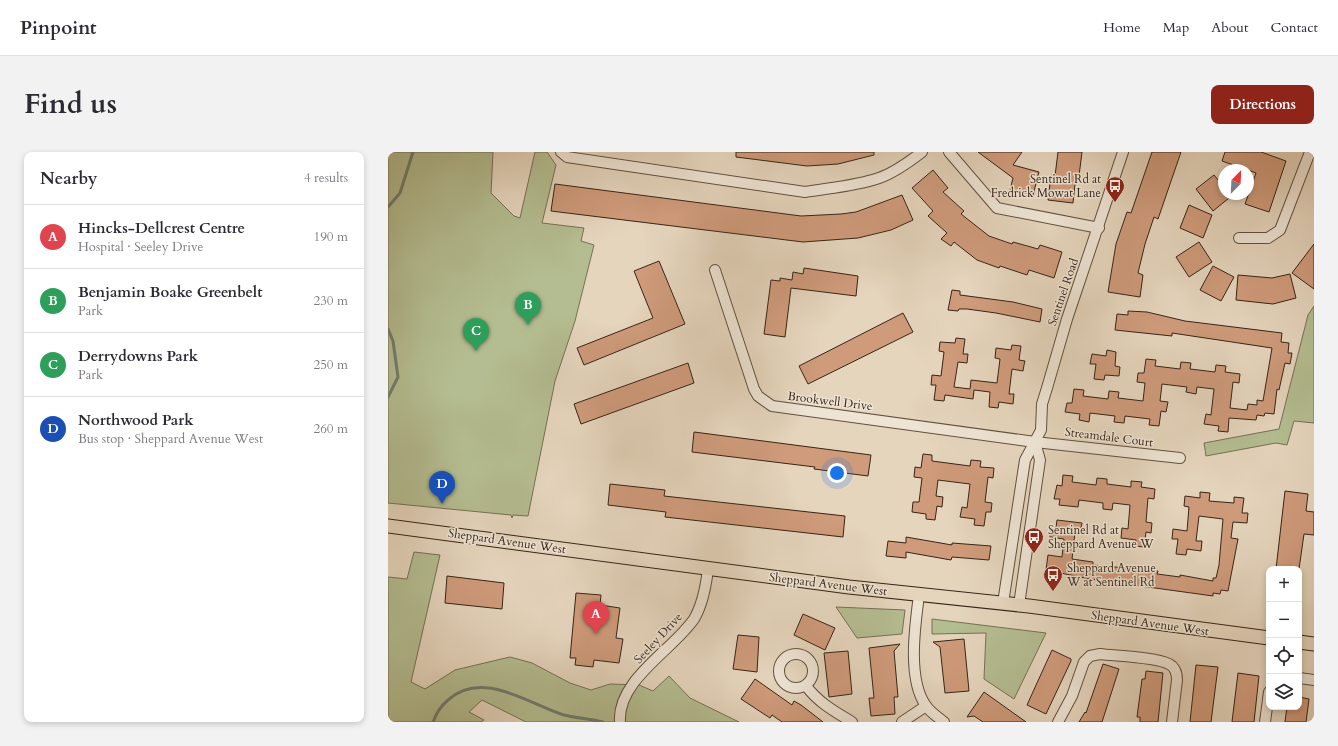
<!DOCTYPE html>
<html lang="en">
<head>
<meta charset="utf-8">
<style>
  :root { --surface:#fff; --page:#f2f2f3; --text:#2b2b33; --muted:#7c7c81; --line:#e1e1e2; --accent:#8f2418 }
  body { margin:0; font-family:Cardo,serif; background:var(--page); color:var(--text) }
  .controls { position:absolute; right:12px; bottom:12px; display:grid; overflow:hidden; border-radius:8px; box-shadow:0 2px 6px #0003 }
  .controls button { width:36px; height:36px; display:grid; place-items:center; padding:0; border:0; border-bottom:1px solid var(--line); background:var(--surface); color:var(--text); font:20px sans-serif }
  .compass { position:absolute; left:830px; top:12px; width:36px; height:36px; border-radius:50%; background:var(--surface); box-shadow:0 2px 6px #0003; rotate:24deg }
  .you { position:absolute; left:449px; top:321px; width:14px; height:14px; margin:-10px; border:3px solid #fff; border-radius:50%; background:#1a73e8; box-shadow:0 0 0 6px #1a73e833 }
  .badge { display:grid; place-items:center; width:26px; height:26px; border-radius:50%; background:var(--accent); color:#fff; font-size:13px; font-weight:700 }
  .pin { position:absolute; translate:-50% -33px; filter:drop-shadow(0 1px 2px #0008) }
  .pin::after { content:''; position:absolute; top:21px; width:14px; height:12px; background:inherit; clip-path:polygon(0 0,100% 0,50% 100%) }
  .list { margin:0; padding:0; list-style:none }
  h2 { display:flex; justify-content:space-between; align-items:center; height:52px; margin:0; padding:0 16px; font-size:17px }
  h2 small { font-size:13px; font-weight:400; color:var(--muted) }
  .list li { display:grid; grid-template-columns:26px 1fr auto; gap:12px; align-items:center; box-sizing:border-box; height:64px; padding:0 16px; border-top:1px solid var(--line) }
  .list b { display:block; font-size:15px; white-space:nowrap }
  .list p { margin:0; font-size:13px; white-space:nowrap; color:var(--muted) }
  .list em { font-size:13px; font-style:normal; color:var(--muted) }
  .icon { flex:none; width:22px; height:22px; fill:none; stroke:currentColor; stroke-width:2; stroke-linecap:round; stroke-linejoin:round }
  .map { position:relative; flex:none; width:926px; height:570px; overflow:hidden; border-radius:8px }
  header { display:flex; align-items:center; gap:24px; box-sizing:border-box; height:56px; padding:0 20px; background:var(--surface); border-bottom:1px solid var(--line) }
  header strong { font-size:19px }
  nav { display:flex; gap:22px; margin-inline-start:auto; font-size:14px }
  .intro { display:flex; align-items:center; justify-content:space-between; box-sizing:border-box; height:96px; padding:0 24px }
  h1 { margin:0; font-size:28px }
  .button { padding:10px 18px; border-radius:8px; background:var(--accent); color:#fff; font-size:14px; font-weight:700 }
  main { display:flex; gap:24px; padding:0 24px }
  aside { flex:1; background:var(--surface); border-radius:8px; box-shadow:0 2px 6px #0003 }
  .map>svg:first-child { display:block }
</style>
</head>
<body>
<header>
<strong>Pinpoint</strong>
<nav><a>Home</a><a>Map</a><a>About</a><a>Contact</a></nav>
</header>
<div class="intro"><h1>Find us</h1><a class="button">Directions</a></div>
<main>
<aside>
<h2>Nearby<small>4 results</small></h2>
<ul class="list">
<li><span class="badge" style="background:#e0444e">A</span><div><b>Hincks-Dellcrest Centre</b><p>Hospital · Seeley Drive</p></div><em>190 m</em></li>
<li><span class="badge" style="background:#2e9e5b">B</span><div><b>Benjamin Boake Greenbelt</b><p>Park</p></div><em>230 m</em></li>
<li><span class="badge" style="background:#2e9e5b">C</span><div><b>Derrydowns Park</b><p>Park</p></div><em>250 m</em></li>
<li><span class="badge" style="background:#1a4fb4">D</span><div><b>Northwood Park</b><p>Bus stop · Sheppard Avenue West</p></div><em>260 m</em></li>
</ul>
</aside>
<div class="map">
<svg width="926" height="570" viewBox="0 0 926 570">
  <rect width="100%" height="100%" fill="#e5d5bd"/>
  <filter id="stains"><feTurbulence type="fractalNoise" baseFrequency=".005" numOctaves="4"/><feColorMatrix values="0 0 0 0 .2 0 0 0 0 .09 0 0 0 0 .02 0 0 0 .5 -.17"/></filter>
  <radialGradient id="worn" r=".72"><stop offset=".6" stop-color="#630" stop-opacity="0"/><stop offset="1" stop-color="#630" stop-opacity=".3"/></radialGradient>
  <g fill="#b4bd91" stroke="#767054">
    <polygon points="0,0 105,0 103,41 126,64 132,66 147,0 159,0 168,13 154,71 196,76 193,89 206,93 187,169 167,229 140,364 125,363 124,366 123,363 0,351"/>
    <polygon points="926,154 926,271 906,269 899,293 888,291 818,304 816,291 891,277 920,163"/>
    <polygon points="26,400 52,403 23,530 37,537 67,518 122,505 144,511 182,531 203,538 222,532 251,533 265,539 281,524 302,546 351,570 138,570 94,548 81,560 96,568 93,570 0,570 0,425 19,427"/>
    <polygon points="448,455 517,458 514,482 469,486"/>
    <polygon points="544,467 658,481 626,547 596,527 598,481 544,482"/>
  </g>
  <g fill="none" stroke-linecap="round" stroke-linejoin="round">
    <g stroke="#717d6f" stroke-width="3">
      <polyline points="0,55 12,41 25,0"/>
      <polyline points="0,177 5,189 10,225 0,245"/>
      <path d="M45,570C49,560 52,555 60,548C94,517 141,552 176,563C188,566 202,567 215,570"/>
    </g>
  </g>
  <g fill="#cf9b7b" stroke="#372416">
    <polygon points="348,0 486,0 486,3 450,12 419,14 348,5"/>
    <polygon points="590,0 634,0 625,13 651,20 645,43 622,38 625,26"/>
    <polygon points="670,0 694,0 691,24 688,23 685,51 660,48 663,23 667,24"/>
    <polygon points="764,0 793,0 770,67 766,65 757,92 750,121 755,123 752,145 720,140 728,92 739,60 743,61"/>
    <polygon points="837,0 873,0 898,9 881,60 857,52 868,21 834,9"/>
    <polygon points="545,18 560,36 555,40 576,59 573,62 601,84 624,92 625,90 650,97 652,93 674,100 666,126 641,118 639,123 612,114 611,116 589,108 566,90 563,94 553,87 559,81 540,64 545,59 524,36"/>
    <polygon points="826,23 836,35 836,42 846,42 825,59 808,37"/>
    <polygon points="167,32 413,64 453,62 468,60 514,43 525,68 503,78 470,86 415,90 163,59"/>
    <polygon points="801,53 824,63 815,86 792,76"/>
    <polygon points="811,90 824,110 801,125 788,105"/>
    <polygon points="926,92 926,137 904,121"/>
    <polygon points="271,109 297,172 196,213 189,196 265,166 246,119"/>
    <polygon points="825,114 846,125 833,149 812,138"/>
    <polygon points="416,116 470,124 468,144 403,136 397,185 376,182 383,128 392,129 392,126 404,128 405,120 415,122"/>
    <polygon points="902,122 908,146 885,152 848,148 850,123 884,126"/>
    <polygon points="564,138 572,139 572,143 625,150 654,157 652,170 608,161 579,157 571,157 570,159 560,158"/>
    <polygon points="740,159 759,160 797,169 894,181 893,190 901,191 900,201 904,201 902,212 897,211 891,238 889,237 886,262 877,261 876,264 869,263 868,268 841,266 840,280 830,279 831,274 816,272 818,262 823,263 826,237 809,235 808,242 798,240 799,235 774,232 772,249 780,250 778,260 773,259 771,274 761,273 762,267 737,264 736,271 726,270 727,264 702,261 701,270 691,268 692,262 677,260 679,251 684,251 686,237 696,238 695,244 720,247 721,239 731,240 730,246 755,249 757,231 749,230 750,221 756,221 758,207 768,208 767,214 792,217 793,210 803,211 802,217 827,220 828,213 838,214 837,220 852,222 851,231 845,230 842,256 859,258 860,252 869,253 869,248 875,249 884,196 784,181 784,184 727,178 729,162 740,163"/>
    <polygon points="515,161 525,180 420,232 411,214"/>
    <polygon points="568,186 577,187 575,202 580,202 579,211 570,210 566,235 582,237 583,228 609,231 612,207 607,206 608,196 623,198 624,193 633,194 631,208 637,209 636,213 635,219 624,217 621,242 626,242 625,252 611,250 610,256 601,255 602,240 586,238 585,247 557,243 556,249 546,248 548,233 543,233 544,223 553,224 556,200 551,199 552,190 567,191"/>
    <polygon points="719,198 728,200 727,214 732,215 731,224 717,223 716,228 706,227 708,212 702,212 704,202 718,204"/>
    <polygon points="300,211 306,231 193,272 186,252"/>
    <polygon points="306,280 483,303 480,324 426,317 427,315 304,300"/>
    <polygon points="535,302 544,303 544,309 582,314 583,308 593,309 592,315 606,316 605,326 600,325 597,350 604,351 603,360 598,360 596,374 586,373 587,367 572,365 574,355 579,356 582,332 550,328 548,344 555,345 554,355 549,354 547,368 538,367 538,362 524,360 525,350 531,350 534,326 526,325 527,315 533,316"/>
    <polygon points="675,323 685,324 684,330 708,333 709,326 719,327 719,332 743,335 743,329 754,330 753,335 767,337 766,347 760,346 758,370 764,371 763,381 758,380 756,395 747,394 748,388 733,386 734,376 740,377 742,353 725,351 724,358 715,357 715,351 691,348 690,355 671,353 672,347 666,347 669,333 674,334"/>
    <polygon points="222,332 277,338 276,344 457,364 455,385 277,365 278,360 220,353"/>
    <polygon points="897,339 920,342 918,359 926,360 926,383 916,382 911,417 888,417"/>
    <polygon points="812,340 822,341 821,349 846,351 846,345 856,346 854,361 860,361 859,371 845,370 843,386 850,387 840,439 833,438 832,442 825,441 825,444 702,427 658,418 660,403 674,405 676,387 662,385 663,376 668,376 669,368 694,371 692,380 687,380 684,407 705,410 705,413 770,419 769,422 792,425 792,423 825,429 825,426 828,426 831,413 835,367 811,364 808,389 814,389 813,399 799,397 798,403 788,402 790,387 784,387 785,377 799,379 801,355 796,354 797,344 812,346"/>
    <polygon points="518,385 564,393 564,391 603,394 601,408 564,405 563,408 518,400 518,406 498,404 500,389 518,391"/>
    <polygon points="59,424 116,431 114,457 57,451"/>
    <polygon points="188,441 213,443 212,453 232,456 228,486 235,487 231,511 206,508 205,515 187,513 188,506 182,506"/>
    <polygon points="415,462 447,476 437,498 406,483"/>
    <polygon points="350,483 371,485 369,520 345,517"/>
    <polygon points="576,487 581,539 557,541 552,495 545,490"/>
    <polygon points="512,492 506,499 510,545 506,545 507,562 483,564 481,546 486,546 481,496"/>
    <polygon points="664,498 683,507 683,509 658,562 639,553"/>
    <polygon points="460,499 464,542 441,545 436,501"/>
    <polygon points="715,512 731,517 714,570 691,570 697,560 698,561"/>
    <polygon points="808,513 830,515 823,570 802,570"/>
    <polygon points="758,519 775,521 770,570 752,570 752,565 749,565 754,527 757,527"/>
    <polygon points="850,521 871,524 866,570 844,570"/>
    <polygon points="367,527 404,553 406,549 413,553 435,570 394,570 384,563 382,566 353,547"/>
    <polygon points="596,540 638,570 595,570 586,564 579,565"/>
    <polygon points="911,545 921,547 918,570 897,570 899,555 911,555"/>
  </g>
  <g fill="none" stroke-linecap="round" stroke-linejoin="round">
    <defs>
      <g id="minor">
        <path d="M173,0L179,5L417,40C441,36 468,34 491,26C506,21 521,10 534,0"/>
        <polyline points="561,0 609,56 711,76"/>
        <polyline points="851,86 880,86 892,78 922,0"/>
        <polyline points="327,118 366,237 370,244 384,254 647,290 792,306"/>
        <path d="M531,443C527,474 519,527 538,554C543,561 550,565 556,570"/>
        <polyline points="615,451 637,308 653,278 654,252 659,236 679,167 735,0"/>
        <polyline points="631,453 652,308 647,290"/>
        <circle cx="408" cy="519" r="17"/>
        <polyline points="911,526 926,528"/>
        <path d="M418,534C431,551 446,559 464,570"/>
        <path d="M232,570C229,528 285,498 306,467C315,452 318,434 320,417"/>
        <polyline points="514,570 538,554"/>
        <path d="M670,570L684,544L696,510L702,504L712,502C727,504 768,505 781,512C787,515 789,522 789,528L784,570"/>
        <polyline points="877,570 881,540"/>
      </g>
      <g id="major">
        <polyline points="0,374 461,435 641,454 881,486"/>
        <polyline points="911,490 926,492"/>
      </g>
    </defs>
    <use href="#minor" stroke="#625040" stroke-width="12"/>
    <use href="#major" stroke="#372416" stroke-width="15"/>
    <use href="#minor" stroke="#eee4d4" stroke-width="10"/>
    <use href="#major" stroke="#e5d5bd" stroke-width="13"/>
  </g>
  <defs>
    <symbol id="bus-pin" viewBox="-11 -11 22 30"><path d="M0 17L-7.5 6A9.5 9.5 0 1 1 7.5 6Z" fill="#8f2418" stroke="#eee4d4"/><path d="M-5-6H5V4H4V6H2V4H-2V6H-4V4H-5ZM-3.5-4V0h7V-4ZM-3.5 1.2v1.5H-2V1.2ZM2 1.2v1.5H3.5V1.2Z" fill="#fff"/></symbol>
  </defs>
  <g fill-rule="evenodd">
    <use href="#bus-pin" x="716" y="23" width="22" height="30"/>
    <use href="#bus-pin" x="635" y="374" width="22" height="30"/>
    <use href="#bus-pin" x="654" y="412" width="22" height="30"/>
  </g>
  <g text-anchor="middle" stroke-width="3" stroke-linejoin="round" paint-order="stroke">
    <g font-size="12" fill="#372416" stroke="#eee4d4" text-anchor="start">
      <text x="713" y="31" text-anchor="end">Sentinel Rd at<tspan x="713" dy="14">Fredrick Mowat Lane</tspan></text>
      <text x="660" y="382">Sentinel Rd at<tspan x="660" dy="14">Sheppard Avenue W</tspan></text>
      <text x="679" y="420">Sheppard Avenue<tspan x="679" dy="14">W at Sentinel Rd</tspan></text>
    </g>
    <g font-size="12" fill="#372416" stroke="#eee4d4">
      <text transform="translate(675 140) rotate(-71)" y="4">Sentinel Road</text>
      <text transform="translate(442 249) rotate(7)" y="4">Brookwell Drive</text>
      <text transform="translate(721 285) rotate(7)" y="4">Streamdale Court</text>
      <text transform="translate(119 389) rotate(8)" y="4">Sheppard Avenue West</text>
      <text transform="translate(440 432) rotate(7)" y="4">Sheppard Avenue West</text>
      <text transform="translate(762 471) rotate(8)" y="4">Sheppard Avenue West</text>
      <text transform="translate(270 486) rotate(-47)" y="4">Seeley Drive</text>
    </g>
  </g>
  <rect width="100%" height="100%" filter="url(#stains)"/>
  <rect width="100%" height="100%" fill="url(#worn)"/>
</svg>
<div class="controls">
<button>+</button>
<button>−</button>
<button><svg class="icon" aria-label="locate" viewBox="0 0 24 24"><circle cx="12" cy="12" r="6"/><path d="M12 2v4M12 18v4M2 12h4M18 12h4"/></svg></button>
<button><svg class="icon" aria-label="layers" viewBox="0 0 24 24"><path d="M12 4l9 5-9 5-9-5zM3 14l9 5 9-5"/></svg></button>
</div>
<svg class="compass" viewBox="-18 -18 36 36"><path d="M0-13l5 13h-10z" fill="#e53935"/><path d="M0 13l5-13h-10z" fill="#7c7c81"/></svg>
<div class="you"></div>
<div class="pin badge" style="left:208px;top:482px;background:#e0444e">A</div>
<div class="pin badge" style="left:140px;top:173px;background:#2e9e5b">B</div>
<div class="pin badge" style="left:88px;top:199px;background:#2e9e5b">C</div>
<div class="pin badge" style="left:54px;top:352px;background:#1a4fb4">D</div>
</div>
</main>
</body>
</html>
